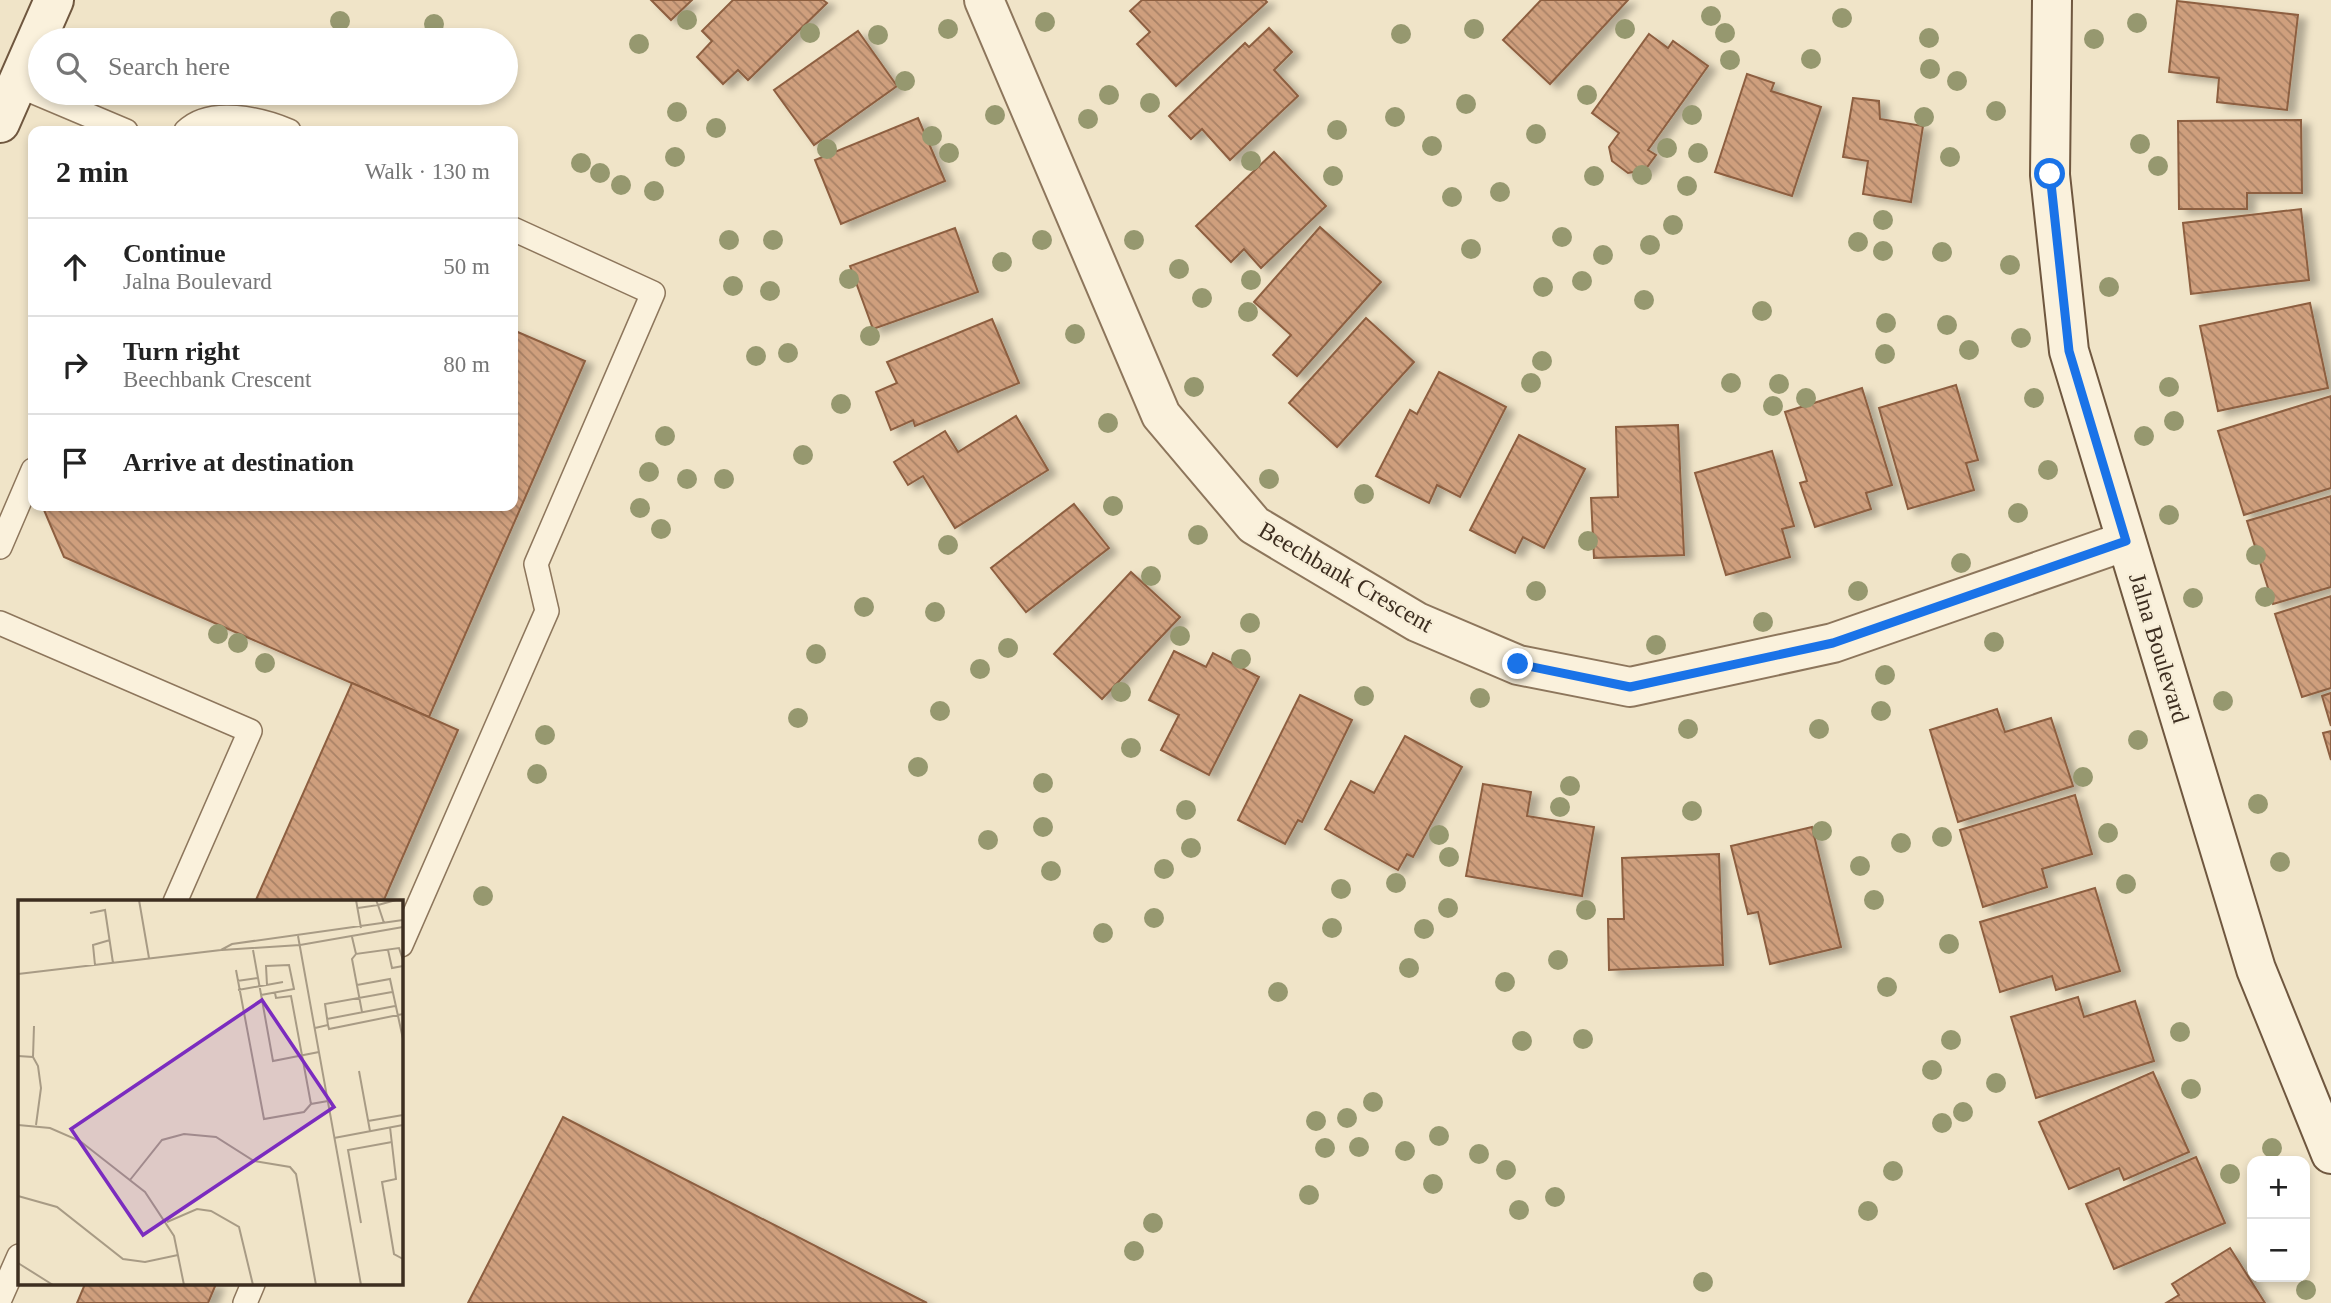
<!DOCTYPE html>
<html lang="en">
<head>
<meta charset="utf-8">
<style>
  :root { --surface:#fff; --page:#f6f6f6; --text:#222; --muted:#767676; --line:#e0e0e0 }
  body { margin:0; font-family:"Times New Roman",serif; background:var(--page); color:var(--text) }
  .controls { position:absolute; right:21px; bottom:21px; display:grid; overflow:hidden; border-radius:14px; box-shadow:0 4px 10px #0003 }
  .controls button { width:63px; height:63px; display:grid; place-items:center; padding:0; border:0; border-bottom:2px solid var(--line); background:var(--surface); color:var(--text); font:35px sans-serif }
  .stop { position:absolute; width:21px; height:21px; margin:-16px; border:5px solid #1a73e8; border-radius:50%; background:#fff }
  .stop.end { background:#1a73e8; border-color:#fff; box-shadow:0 2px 7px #0008 }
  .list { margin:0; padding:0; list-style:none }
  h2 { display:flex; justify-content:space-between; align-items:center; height:91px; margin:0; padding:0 28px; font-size:30px }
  h2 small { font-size:23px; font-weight:400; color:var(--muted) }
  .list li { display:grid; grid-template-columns:46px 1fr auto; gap:21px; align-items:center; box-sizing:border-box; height:98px; padding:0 28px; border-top:2px solid var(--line) }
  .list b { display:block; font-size:26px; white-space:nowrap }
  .list p { margin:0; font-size:23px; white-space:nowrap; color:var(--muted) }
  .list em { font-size:23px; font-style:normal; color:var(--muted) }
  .icon { flex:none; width:38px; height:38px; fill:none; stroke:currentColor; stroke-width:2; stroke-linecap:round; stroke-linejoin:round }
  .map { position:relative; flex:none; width:2331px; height:1303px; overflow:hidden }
  .search { position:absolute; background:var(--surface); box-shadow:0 4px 10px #0003; left:28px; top:28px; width:490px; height:77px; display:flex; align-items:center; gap:18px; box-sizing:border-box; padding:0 24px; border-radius:38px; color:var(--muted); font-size:26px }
  .panel { position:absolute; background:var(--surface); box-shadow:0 4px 10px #0003; left:28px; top:126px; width:490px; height:385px; border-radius:14px }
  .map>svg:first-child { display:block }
</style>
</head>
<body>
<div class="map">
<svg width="2331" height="1303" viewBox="0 0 2331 1303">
  <defs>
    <pattern id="building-back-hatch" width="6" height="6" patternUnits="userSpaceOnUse" patternTransform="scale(1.75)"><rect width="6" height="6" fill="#cf9f7d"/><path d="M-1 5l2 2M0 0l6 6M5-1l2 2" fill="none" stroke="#a98266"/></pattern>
    <filter id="shadow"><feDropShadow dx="8" dy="4.5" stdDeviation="3.5" flood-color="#0004"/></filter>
  </defs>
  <rect width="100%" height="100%" fill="#f0e4c8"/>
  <g fill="url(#building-back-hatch)" stroke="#8d5f41" stroke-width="2" filter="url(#shadow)">
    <polygon points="651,0 692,0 671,20"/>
    <polygon points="733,0 823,0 827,3 748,80 738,70 723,84 697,57 712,41 702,31"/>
    <polygon points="1142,0 1265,0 1267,2 1176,86 1137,44 1150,32 1130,11"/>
    <polygon points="1541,0 1628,0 1550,84 1503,40"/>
    <polygon points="2177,1 2298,15 2287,110 2217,102 2219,78 2169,72"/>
    <polygon points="1269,28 1292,52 1274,70 1298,96 1230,160 1202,129 1191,139 1169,116 1245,43 1249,47"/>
    <polygon points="858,31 897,86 814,145 774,90"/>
    <polygon points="1649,34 1668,48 1673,41 1708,66 1648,150 1656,155 1645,170 1628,173 1612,161 1609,147 1619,133 1592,113"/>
    <polygon points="1747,74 1774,83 1771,91 1821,107 1792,196 1715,172"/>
    <polygon points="1853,98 1879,101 1880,119 1923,126 1911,202 1863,194 1868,161 1843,157"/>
    <polygon points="918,118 945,181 841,224 815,160"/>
    <polygon points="2301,120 2302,193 2247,193 2247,209 2179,209 2178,121"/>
    <polygon points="1274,152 1326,206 1261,268 1244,249 1231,262 1196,226"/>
    <polygon points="2301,209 2309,280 2191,294 2183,223"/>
    <polygon points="1320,227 1381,282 1297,376 1273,355 1291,335 1254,302"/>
    <polygon points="955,228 978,292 873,329 850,266"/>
    <polygon points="2310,303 2328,388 2218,411 2200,326"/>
    <polygon points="1366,318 1414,362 1337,447 1289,403"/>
    <polygon points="992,319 1019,383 915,426 913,420 891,430 876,392 897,383 887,362"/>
    <polygon points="513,330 585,361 429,717 64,557 44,510 46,506 513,506"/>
    <polygon points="1439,372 1506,407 1460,497 1437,485 1429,503 1376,476 1410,410 1417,414"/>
    <polygon points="1956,385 1978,460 1966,463 1974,490 1908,509 1879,408"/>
    <polygon points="1862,388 1892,485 1866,493 1871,509 1815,527 1800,483 1807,481 1785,412"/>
    <polygon points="2331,396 2331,488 2244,515 2218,431"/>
    <polygon points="1016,416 1048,470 955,528 923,476 908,485 894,462 945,431 958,452"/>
    <polygon points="1678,425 1684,555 1594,558 1591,498 1618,497 1616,427"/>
    <polygon points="1519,435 1585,469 1544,548 1523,537 1515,553 1470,530"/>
    <polygon points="1772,451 1794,526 1782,529 1790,557 1726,575 1695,473"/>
    <polygon points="2331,496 2331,587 2273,604 2247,521"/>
    <polygon points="1074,504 1109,548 1026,612 991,568"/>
    <polygon points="1131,572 1180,617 1102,699 1054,654"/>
    <polygon points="2331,596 2331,688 2302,697 2275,614"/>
    <polygon points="1174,651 1206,667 1213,653 1259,677 1209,775 1161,750 1179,715 1149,700"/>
    <polygon points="352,683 458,730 383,902 255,902"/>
    <polygon points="2331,693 2331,726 2322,696"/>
    <polygon points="1300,695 1352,720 1302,822 1298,820 1285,844 1238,820"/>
    <polygon points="1997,709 2005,732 2051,718 2073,786 1958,822 1930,730"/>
    <polygon points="2331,731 2331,760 2323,733"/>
    <polygon points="1405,736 1462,767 1413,857 1407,854 1398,870 1325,829 1351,781 1374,793"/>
    <polygon points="1483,784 1531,792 1527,816 1594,827 1582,896 1466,876"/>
    <polygon points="2075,795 2092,854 2042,869 2047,887 1983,907 1960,830"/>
    <polygon points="1812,827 1841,947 1770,964 1758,912 1748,914 1731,846"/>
    <polygon points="1719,854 1723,965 1609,970 1608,919 1624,919 1622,858"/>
    <polygon points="2095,888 2120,971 2056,990 2052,976 2000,992 1980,922"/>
    <polygon points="2078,997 2084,1017 2135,1001 2154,1061 2036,1098 2011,1017"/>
    <polygon points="2153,1072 2189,1152 2124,1180 2119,1168 2069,1189 2039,1122"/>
    <polygon points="563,1117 927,1303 468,1303"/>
    <polygon points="2196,1157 2225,1223 2114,1269 2086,1204"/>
    <polygon points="2230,1248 2265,1303 2166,1303 2179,1295 2172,1284"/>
    <polygon points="85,1284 216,1284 208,1303 77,1303"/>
  </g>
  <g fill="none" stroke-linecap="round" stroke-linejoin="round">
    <defs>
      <g id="lane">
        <polyline points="17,85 126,131"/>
        <path d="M186,131C210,107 261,119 289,131"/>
        <polyline points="0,547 33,470"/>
        <polyline points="0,623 250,731 175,902"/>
        <polyline points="401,945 547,611 536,564 653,293 513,229"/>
        <polyline points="0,1299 19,1256"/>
        <polyline points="245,1303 253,1284"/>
      </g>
      <polyline id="street" points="984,0 1161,415 1254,525 1417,622 1518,665 1630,687 1833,643 2126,541"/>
      <g id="secondary">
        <polyline points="2052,0 2050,175 2069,351 2256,969 2331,1154"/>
        <polyline points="0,123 54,0"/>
      </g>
    </defs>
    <use href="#lane" stroke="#8d765c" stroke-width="26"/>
    <use href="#street" stroke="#8d765c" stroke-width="42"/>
    <use href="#secondary" stroke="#6f573f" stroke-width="42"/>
    <use href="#lane" stroke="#faf1dc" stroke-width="23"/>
    <use href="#street" stroke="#faf1dc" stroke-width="38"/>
    <use href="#secondary" stroke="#faf1dc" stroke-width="38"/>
  </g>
  <g fill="#96986f">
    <circle cx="1711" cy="16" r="10"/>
    <circle cx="1842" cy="18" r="10"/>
    <circle cx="687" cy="20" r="10"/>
    <circle cx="340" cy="21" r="10"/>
    <circle cx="1045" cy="22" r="10"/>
    <circle cx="2137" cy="23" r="10"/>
    <circle cx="434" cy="24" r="10"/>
    <circle cx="948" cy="29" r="10"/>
    <circle cx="1474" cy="29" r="10"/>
    <circle cx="1625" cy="29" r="10"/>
    <circle cx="810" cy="33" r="10"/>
    <circle cx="1725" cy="33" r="10"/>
    <circle cx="1401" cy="34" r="10"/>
    <circle cx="878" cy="35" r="10"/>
    <circle cx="1929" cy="38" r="10"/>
    <circle cx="2094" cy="39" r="10"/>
    <circle cx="639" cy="44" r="10"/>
    <circle cx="1811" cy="59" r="10"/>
    <circle cx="1730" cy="60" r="10"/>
    <circle cx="1930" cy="69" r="10"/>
    <circle cx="905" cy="81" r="10"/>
    <circle cx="1957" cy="81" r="10"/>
    <circle cx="1109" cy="95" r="10"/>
    <circle cx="1587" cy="95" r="10"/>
    <circle cx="1150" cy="103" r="10"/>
    <circle cx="1466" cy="104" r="10"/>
    <circle cx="1996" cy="111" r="10"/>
    <circle cx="677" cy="112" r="10"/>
    <circle cx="995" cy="115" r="10"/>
    <circle cx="1692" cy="115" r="10"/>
    <circle cx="1395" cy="117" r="10"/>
    <circle cx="1924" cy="117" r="10"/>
    <circle cx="1088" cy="119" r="10"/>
    <circle cx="716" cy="128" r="10"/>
    <circle cx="1337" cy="130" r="10"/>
    <circle cx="1536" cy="134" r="10"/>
    <circle cx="932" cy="136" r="10"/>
    <circle cx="2140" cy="144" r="10"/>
    <circle cx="1432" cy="146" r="10"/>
    <circle cx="1667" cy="148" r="10"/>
    <circle cx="827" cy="149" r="10"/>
    <circle cx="949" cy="153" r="10"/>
    <circle cx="1698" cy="153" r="10"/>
    <circle cx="675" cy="157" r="10"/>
    <circle cx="1950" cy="157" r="10"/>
    <circle cx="1251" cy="161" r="10"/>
    <circle cx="581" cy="163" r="10"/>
    <circle cx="2158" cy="166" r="10"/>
    <circle cx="600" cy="173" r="10"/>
    <circle cx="1642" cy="175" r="10"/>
    <circle cx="1333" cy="176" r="10"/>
    <circle cx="1594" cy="176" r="10"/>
    <circle cx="621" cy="185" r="10"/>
    <circle cx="1687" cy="186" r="10"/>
    <circle cx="654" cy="191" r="10"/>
    <circle cx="1500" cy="192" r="10"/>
    <circle cx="1452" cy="197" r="10"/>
    <circle cx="1883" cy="220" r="10"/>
    <circle cx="1673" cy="225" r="10"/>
    <circle cx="1562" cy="237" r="10"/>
    <circle cx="729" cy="240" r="10"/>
    <circle cx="773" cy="240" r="10"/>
    <circle cx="1042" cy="240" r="10"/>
    <circle cx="1134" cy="240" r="10"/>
    <circle cx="1858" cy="242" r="10"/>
    <circle cx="1650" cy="245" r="10"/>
    <circle cx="1471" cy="249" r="10"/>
    <circle cx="1883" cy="251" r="10"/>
    <circle cx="1942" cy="252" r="10"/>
    <circle cx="1603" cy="255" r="10"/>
    <circle cx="1002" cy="262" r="10"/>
    <circle cx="2010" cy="265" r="10"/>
    <circle cx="1179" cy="269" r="10"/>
    <circle cx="849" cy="279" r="10"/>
    <circle cx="1251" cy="280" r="10"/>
    <circle cx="1582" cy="281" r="10"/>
    <circle cx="733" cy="286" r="10"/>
    <circle cx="1543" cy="287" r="10"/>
    <circle cx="2109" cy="287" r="10"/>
    <circle cx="770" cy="291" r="10"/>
    <circle cx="1202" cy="298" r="10"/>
    <circle cx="1644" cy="300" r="10"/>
    <circle cx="1762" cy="311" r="10"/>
    <circle cx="1248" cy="312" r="10"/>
    <circle cx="1886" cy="323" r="10"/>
    <circle cx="1947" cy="325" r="10"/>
    <circle cx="1075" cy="334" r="10"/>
    <circle cx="870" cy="336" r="10"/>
    <circle cx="2021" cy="338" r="10"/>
    <circle cx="1969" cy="350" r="10"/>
    <circle cx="788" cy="353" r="10"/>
    <circle cx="1885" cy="354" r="10"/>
    <circle cx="756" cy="356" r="10"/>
    <circle cx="1542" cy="361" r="10"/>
    <circle cx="1531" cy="383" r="10"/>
    <circle cx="1731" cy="383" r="10"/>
    <circle cx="1779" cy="384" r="10"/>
    <circle cx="1194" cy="387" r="10"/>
    <circle cx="2169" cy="387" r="10"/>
    <circle cx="1806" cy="398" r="10"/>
    <circle cx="2034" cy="398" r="10"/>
    <circle cx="841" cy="404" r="10"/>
    <circle cx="1773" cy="406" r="10"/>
    <circle cx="2174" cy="421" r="10"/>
    <circle cx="1108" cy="423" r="10"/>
    <circle cx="665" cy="436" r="10"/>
    <circle cx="2144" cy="436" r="10"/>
    <circle cx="803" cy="455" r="10"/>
    <circle cx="2048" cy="470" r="10"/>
    <circle cx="649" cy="472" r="10"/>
    <circle cx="687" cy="479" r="10"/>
    <circle cx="724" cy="479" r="10"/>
    <circle cx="1269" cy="479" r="10"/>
    <circle cx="1364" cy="494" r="10"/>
    <circle cx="1113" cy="506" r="10"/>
    <circle cx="640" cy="508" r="10"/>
    <circle cx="2018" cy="513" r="10"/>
    <circle cx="2169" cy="515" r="10"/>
    <circle cx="661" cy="529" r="10"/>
    <circle cx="1198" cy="535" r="10"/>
    <circle cx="1588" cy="541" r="10"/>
    <circle cx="948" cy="545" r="10"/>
    <circle cx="2256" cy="555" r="10"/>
    <circle cx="1961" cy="563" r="10"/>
    <circle cx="1151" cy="576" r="10"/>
    <circle cx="1536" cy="591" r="10"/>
    <circle cx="1858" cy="591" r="10"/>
    <circle cx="2265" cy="597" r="10"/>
    <circle cx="2193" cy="598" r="10"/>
    <circle cx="864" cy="607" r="10"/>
    <circle cx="935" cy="612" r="10"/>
    <circle cx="1763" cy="622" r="10"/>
    <circle cx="1250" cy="623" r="10"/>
    <circle cx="218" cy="634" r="10"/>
    <circle cx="1180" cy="636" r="10"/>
    <circle cx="1994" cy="642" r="10"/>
    <circle cx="238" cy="643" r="10"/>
    <circle cx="1656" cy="645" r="10"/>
    <circle cx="1008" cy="648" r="10"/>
    <circle cx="816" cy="654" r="10"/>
    <circle cx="1241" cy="659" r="10"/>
    <circle cx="265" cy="663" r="10"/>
    <circle cx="980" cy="669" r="10"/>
    <circle cx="1885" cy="675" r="10"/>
    <circle cx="1121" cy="692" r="10"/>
    <circle cx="1364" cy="696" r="10"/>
    <circle cx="1480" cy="698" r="10"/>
    <circle cx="2223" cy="701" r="10"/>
    <circle cx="940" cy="711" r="10"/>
    <circle cx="1881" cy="711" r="10"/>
    <circle cx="798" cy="718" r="10"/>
    <circle cx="1688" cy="729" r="10"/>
    <circle cx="1819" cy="729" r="10"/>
    <circle cx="545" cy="735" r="10"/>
    <circle cx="2138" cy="740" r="10"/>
    <circle cx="1131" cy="748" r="10"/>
    <circle cx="918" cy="767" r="10"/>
    <circle cx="537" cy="774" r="10"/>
    <circle cx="2083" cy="777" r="10"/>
    <circle cx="1043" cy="783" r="10"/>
    <circle cx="1570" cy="786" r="10"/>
    <circle cx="2258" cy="804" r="10"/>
    <circle cx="1560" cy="807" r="10"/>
    <circle cx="1186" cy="810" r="10"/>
    <circle cx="1692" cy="811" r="10"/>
    <circle cx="1043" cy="827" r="10"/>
    <circle cx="1822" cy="831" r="10"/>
    <circle cx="2108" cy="833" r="10"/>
    <circle cx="1439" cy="835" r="10"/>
    <circle cx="1942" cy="837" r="10"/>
    <circle cx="988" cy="840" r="10"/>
    <circle cx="1901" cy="843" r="10"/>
    <circle cx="1191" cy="848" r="10"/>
    <circle cx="1449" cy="857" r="10"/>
    <circle cx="2280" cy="862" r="10"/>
    <circle cx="1860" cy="866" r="10"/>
    <circle cx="1164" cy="869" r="10"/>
    <circle cx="1051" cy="871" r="10"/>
    <circle cx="1396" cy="883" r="10"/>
    <circle cx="2126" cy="884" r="10"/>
    <circle cx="1341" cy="889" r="10"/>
    <circle cx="483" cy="896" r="10"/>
    <circle cx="1874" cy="900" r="10"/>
    <circle cx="1448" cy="908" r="10"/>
    <circle cx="1586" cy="910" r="10"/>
    <circle cx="1154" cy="918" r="10"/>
    <circle cx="1332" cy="928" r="10"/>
    <circle cx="1424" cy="929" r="10"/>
    <circle cx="1103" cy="933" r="10"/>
    <circle cx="1949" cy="944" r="10"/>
    <circle cx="1558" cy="960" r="10"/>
    <circle cx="1409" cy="968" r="10"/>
    <circle cx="1505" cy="982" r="10"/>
    <circle cx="1887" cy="987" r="10"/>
    <circle cx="1278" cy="992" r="10"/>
    <circle cx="2180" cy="1032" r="10"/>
    <circle cx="1583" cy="1039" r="10"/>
    <circle cx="1951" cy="1040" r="10"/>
    <circle cx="1522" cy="1041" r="10"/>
    <circle cx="1932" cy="1070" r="10"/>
    <circle cx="1996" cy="1083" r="10"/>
    <circle cx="2191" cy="1089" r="10"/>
    <circle cx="1373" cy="1102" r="10"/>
    <circle cx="1963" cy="1112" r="10"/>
    <circle cx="1347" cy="1118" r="10"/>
    <circle cx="1316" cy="1121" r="10"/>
    <circle cx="1942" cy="1123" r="10"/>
    <circle cx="1439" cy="1136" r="10"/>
    <circle cx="1359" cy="1147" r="10"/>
    <circle cx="1325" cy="1148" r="10"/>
    <circle cx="2272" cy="1148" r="10"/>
    <circle cx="1405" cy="1151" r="10"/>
    <circle cx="1479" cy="1154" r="10"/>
    <circle cx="1506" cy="1170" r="10"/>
    <circle cx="1893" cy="1171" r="10"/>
    <circle cx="2230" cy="1174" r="10"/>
    <circle cx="1433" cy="1184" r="10"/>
    <circle cx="1309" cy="1195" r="10"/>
    <circle cx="1555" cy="1197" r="10"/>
    <circle cx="1519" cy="1210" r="10"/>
    <circle cx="1868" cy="1211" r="10"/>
    <circle cx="1153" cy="1223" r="10"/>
    <circle cx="1134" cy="1251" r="10"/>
    <circle cx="1703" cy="1282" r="10"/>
    <circle cx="2306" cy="1290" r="10"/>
  </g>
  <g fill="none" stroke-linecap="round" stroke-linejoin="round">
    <polyline stroke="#1a73e8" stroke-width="9" points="1518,664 1630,687 1833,643 2126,541 2069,351 2050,174"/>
  </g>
  <g text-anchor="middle" stroke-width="5" stroke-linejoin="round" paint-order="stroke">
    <g font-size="24" fill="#3d2e20" stroke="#f7eed8">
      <text transform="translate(1346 577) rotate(30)" y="8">Beechbank Crescent</text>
      <text transform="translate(2159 648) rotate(73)" y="8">Jalna Boulevard</text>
    </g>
  </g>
  <g transform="translate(18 900)">
    <rect width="385" height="385" fill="#f0e4c8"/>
    <path fill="none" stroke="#a89b85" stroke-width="2" d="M121,0L131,58M338,0L343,28M358,0L360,5L378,0M340,8L360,5L366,23M72,13L87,10L95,63M280,36L343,385M334,37L338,54L381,48L385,60M204,50L282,45L385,27M235,50L255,161L301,152M370,50L374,68L385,66M338,54L334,59L344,112M77,65L75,45L92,40M218,70L246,219L286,212L293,204L310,201M0,74L203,50L214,44L385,20M219,81L240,78M339,85L372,79L385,139M220,90L265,82M257,93L258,98L273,96L293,204M243,95L276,89L271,65L248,66L249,85M309,119L377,106M310,125L311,129L385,114M297,128L310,125L307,104L374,92M0,156L15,157L20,166L23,188L18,225M15,157L16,126M341,171L352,231M350,221L385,215M0,225L32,228L62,241L127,292L156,336L166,385M372,227L378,279L364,282L376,354L385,359M316,238L385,225M112,280L144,240L166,234L198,237L236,261L272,267L278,274L298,385M0,296L39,307L105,359L127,362L160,355M149,322L179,309L193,311L221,327L235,385M343,323L330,250L374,242M0,363L35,385"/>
    <path fill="#7b2cbf" fill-opacity="0.15" stroke="#7b2cbf" stroke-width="3.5" d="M244,100L316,207L125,335L53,229Z"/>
    <rect width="385" height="385" fill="none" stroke="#3d2e20" stroke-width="3.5"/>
  </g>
</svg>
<div class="controls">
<button>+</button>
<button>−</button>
</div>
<div class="stop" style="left:2050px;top:174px"></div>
<div class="stop end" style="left:1518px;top:664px"></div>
<div class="search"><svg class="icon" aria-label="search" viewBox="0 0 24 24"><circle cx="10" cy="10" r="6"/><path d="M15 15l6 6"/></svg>Search here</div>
<section class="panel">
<h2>2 min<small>Walk · 130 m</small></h2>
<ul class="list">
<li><svg class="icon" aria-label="ahead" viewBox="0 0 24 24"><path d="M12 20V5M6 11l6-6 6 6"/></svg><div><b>Continue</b><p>Jalna Boulevard</p></div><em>50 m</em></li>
<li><svg class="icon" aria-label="right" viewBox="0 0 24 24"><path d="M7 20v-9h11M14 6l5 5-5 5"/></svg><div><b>Turn right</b><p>Beechbank Crescent</p></div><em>80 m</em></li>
<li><svg class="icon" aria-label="arrive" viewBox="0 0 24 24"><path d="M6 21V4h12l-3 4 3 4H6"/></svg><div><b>Arrive at destination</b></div></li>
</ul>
</section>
</div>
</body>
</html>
